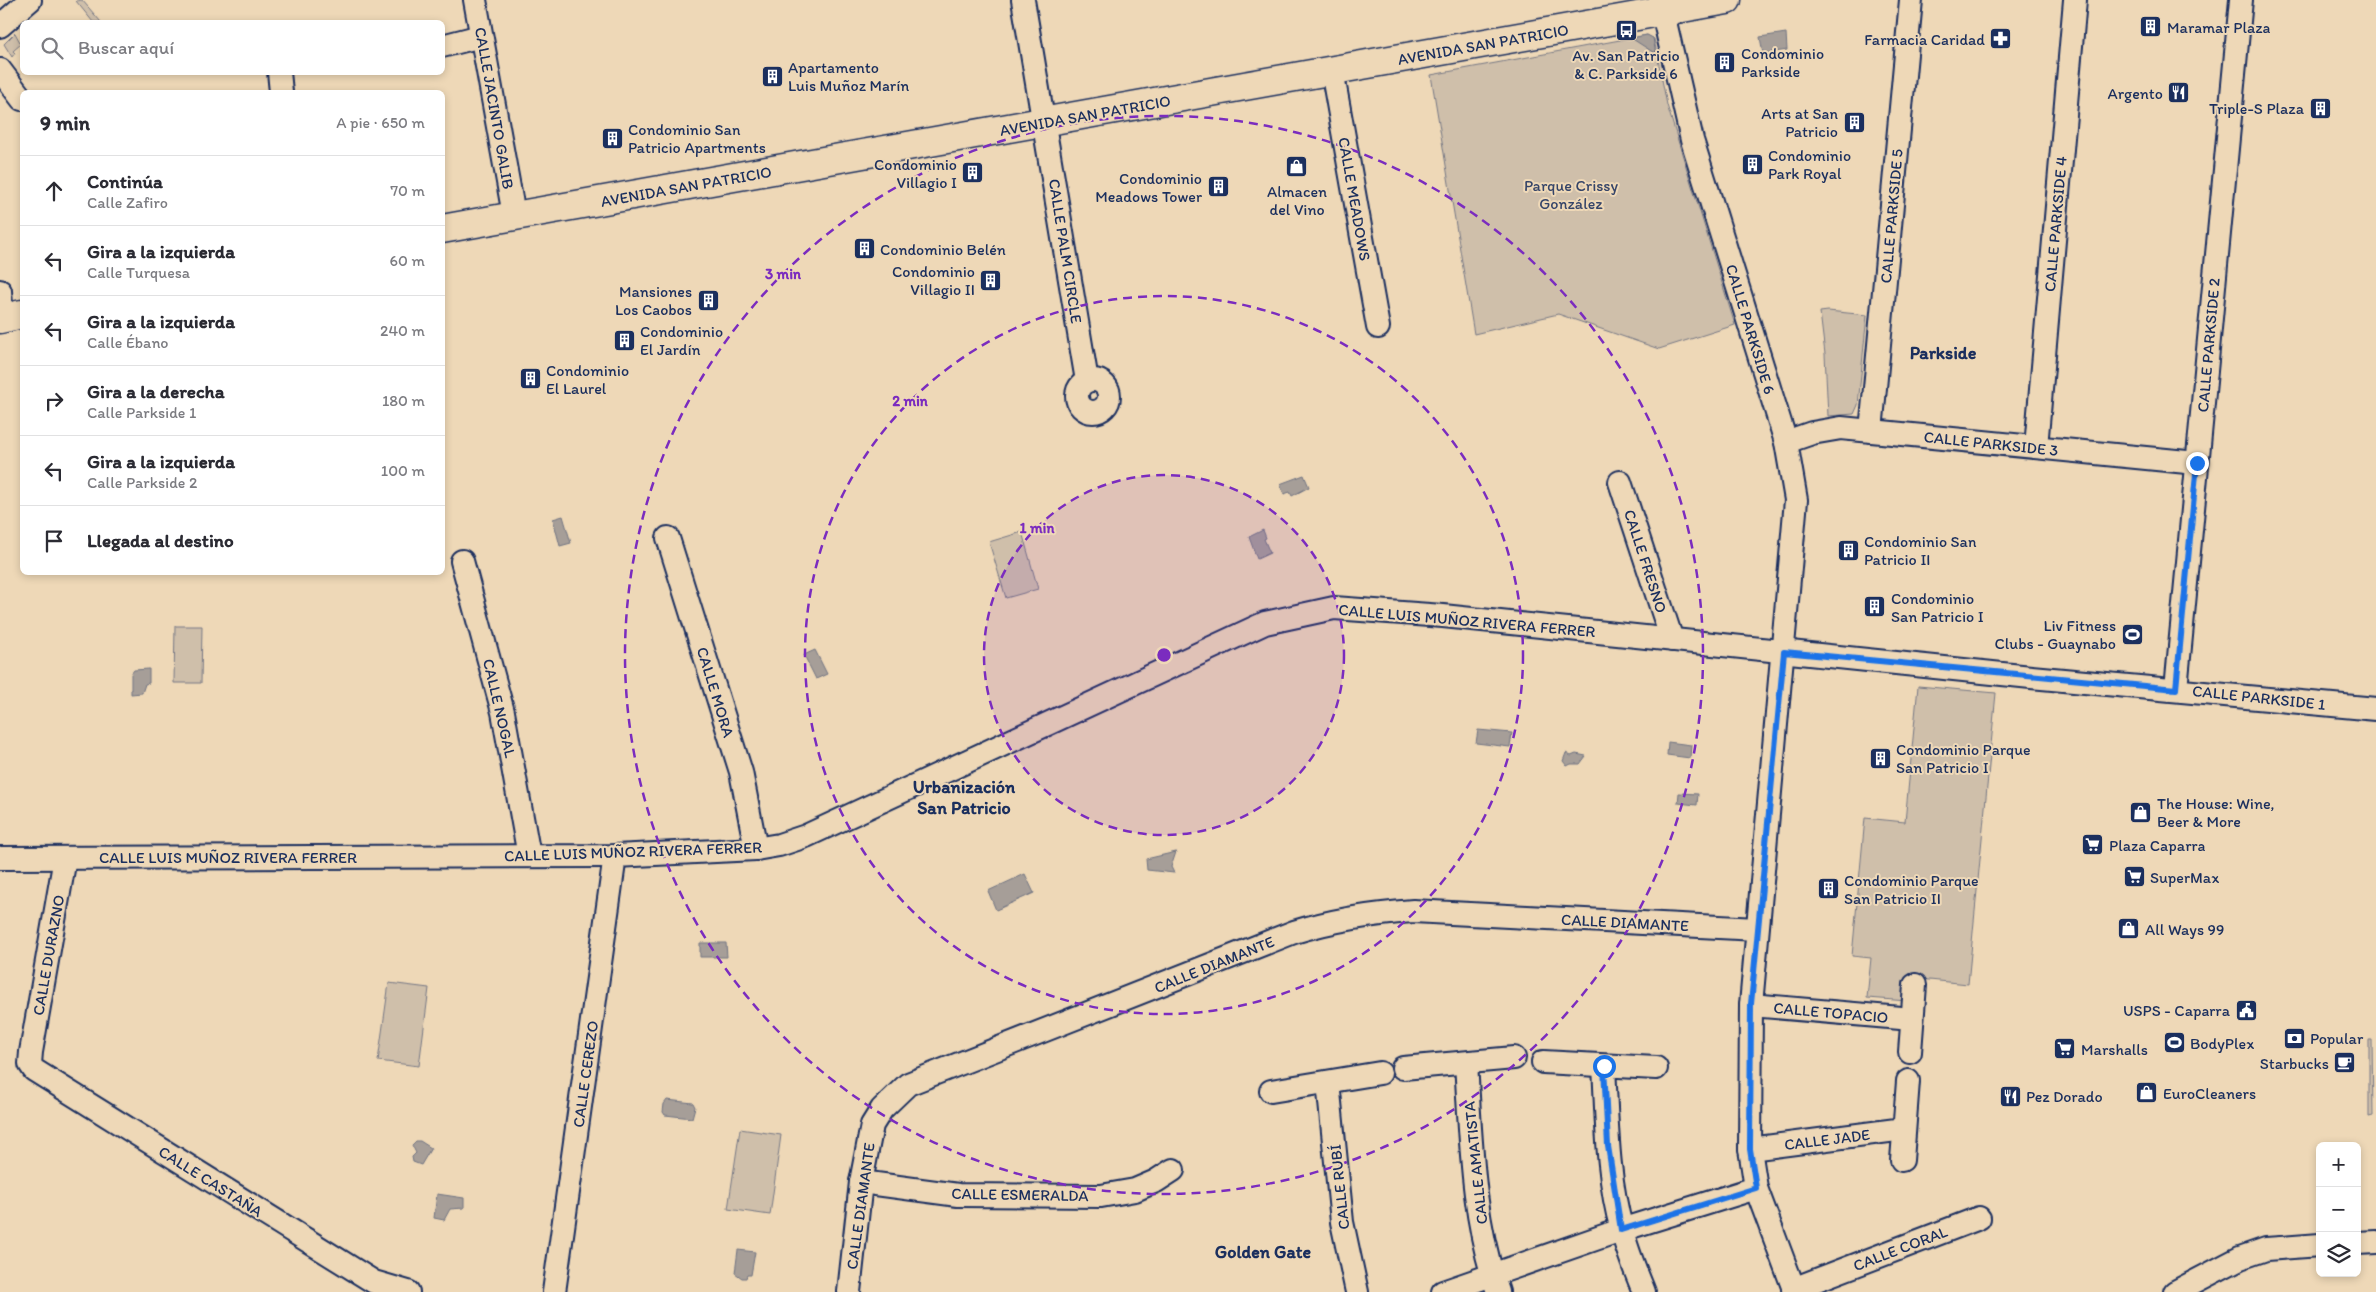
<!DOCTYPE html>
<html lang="es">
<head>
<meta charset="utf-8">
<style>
  :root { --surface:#fff; --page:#f7f7f7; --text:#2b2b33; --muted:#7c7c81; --line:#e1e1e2 }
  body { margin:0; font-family:Itim,sans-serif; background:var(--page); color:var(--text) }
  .controls { position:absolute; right:15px; bottom:15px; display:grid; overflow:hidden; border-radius:8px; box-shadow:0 2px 8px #0003 }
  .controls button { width:45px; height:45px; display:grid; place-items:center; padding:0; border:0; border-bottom:1px solid var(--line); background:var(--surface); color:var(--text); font:25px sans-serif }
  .stop { position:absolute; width:15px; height:15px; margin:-11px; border:4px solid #1a73e8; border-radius:50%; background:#fff }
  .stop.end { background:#1a73e8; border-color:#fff; box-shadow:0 1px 5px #0008 }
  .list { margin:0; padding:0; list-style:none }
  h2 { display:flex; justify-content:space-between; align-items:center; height:65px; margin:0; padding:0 20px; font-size:21px }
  h2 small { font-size:16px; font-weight:400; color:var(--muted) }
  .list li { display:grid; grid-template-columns:32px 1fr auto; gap:15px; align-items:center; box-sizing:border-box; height:70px; padding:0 20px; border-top:1px solid var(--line) }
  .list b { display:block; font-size:19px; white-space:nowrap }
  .list p { margin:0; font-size:16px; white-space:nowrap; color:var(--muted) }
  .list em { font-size:16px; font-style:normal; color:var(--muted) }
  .icon { flex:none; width:28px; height:28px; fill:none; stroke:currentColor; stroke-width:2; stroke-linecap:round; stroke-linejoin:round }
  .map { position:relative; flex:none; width:2376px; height:1292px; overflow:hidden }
  .search { position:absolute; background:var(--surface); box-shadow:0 2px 8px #0003; left:20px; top:20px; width:425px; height:55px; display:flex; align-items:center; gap:12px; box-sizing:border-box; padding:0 18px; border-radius:8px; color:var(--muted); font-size:19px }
  .panel { position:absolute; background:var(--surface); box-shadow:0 2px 8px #0003; left:20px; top:90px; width:425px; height:485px; border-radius:8px }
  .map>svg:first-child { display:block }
</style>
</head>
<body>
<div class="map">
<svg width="2376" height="1292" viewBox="0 0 2376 1292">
  <rect width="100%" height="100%" fill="#eed8b7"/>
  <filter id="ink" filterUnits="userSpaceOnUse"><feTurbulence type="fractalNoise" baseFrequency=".02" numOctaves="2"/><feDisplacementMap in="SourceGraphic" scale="10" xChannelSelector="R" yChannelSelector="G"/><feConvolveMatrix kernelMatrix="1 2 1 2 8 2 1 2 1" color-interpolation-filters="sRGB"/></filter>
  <g filter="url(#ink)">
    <g fill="#cfbfaa" stroke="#757784">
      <polygon points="82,0 101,22 93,22 76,1"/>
      <polygon points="15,33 21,44 13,51 15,53 12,57 4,44"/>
      <polygon points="1647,35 1654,39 1667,105 1735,325 1659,349 1558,314 1474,334 1431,75"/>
      <polygon points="1828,311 1867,315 1858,405 1854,414 1828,416 1825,354 1820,312"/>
      <polygon points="1022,532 1038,589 1006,598 989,542"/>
      <polygon points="175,626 202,626 201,683 174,683"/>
      <polygon points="1918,686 1996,693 1968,984 1910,978 1908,1001 1867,998 1871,958 1852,956 1865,818 1905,822"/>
      <polygon points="389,983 429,988 419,1066 378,1061"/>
      <polygon points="2369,1040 2372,1040 2373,1116 2369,1117"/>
      <polygon points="740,1129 781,1135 770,1215 728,1209"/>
    </g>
    <g fill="#a69e98" stroke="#6e7281">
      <polygon points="1786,33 1787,50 1763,54 1760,37"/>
      <polygon points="1647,35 1653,38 1656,54 1631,38"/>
      <polygon points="1304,475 1309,487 1292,496 1290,492 1284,494 1280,484"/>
      <polygon points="563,516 571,543 560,546 553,519"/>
      <polygon points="1263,530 1266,538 1264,539 1270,553 1257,559 1249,537"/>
      <polygon points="815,650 827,674 816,679 804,655"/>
      <polygon points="149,669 149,683 145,684 142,693 131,694 131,674 134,670"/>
      <polygon points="1478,730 1512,733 1510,747 1476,743"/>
      <polygon points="1668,742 1691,745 1690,758 1667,755"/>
      <polygon points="1566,753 1571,756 1576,754 1586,756 1580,764 1571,764 1567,766 1563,761"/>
      <polygon points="1679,793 1698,794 1697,805 1678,803"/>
      <polygon points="1176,852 1171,867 1174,873 1147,870 1146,859"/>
      <polygon points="1025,874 1034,893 996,910 988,891"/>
      <polygon points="700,943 726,943 727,957 700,957"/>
      <polygon points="667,1100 693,1103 695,1107 692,1118 665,1115 663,1112 664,1104"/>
      <polygon points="416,1141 420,1141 431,1148 421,1165 413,1162 412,1157 416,1153 412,1145"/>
      <polygon points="437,1194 464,1198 464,1208 450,1209 444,1220 434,1218"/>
      <polygon points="738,1250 755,1252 751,1275 747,1275 746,1278 742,1278 735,1273"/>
    </g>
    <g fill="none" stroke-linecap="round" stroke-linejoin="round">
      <defs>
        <g id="minor">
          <polyline points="475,0 514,215"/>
          <polyline points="1023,0 1087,381"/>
          <polyline points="1660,0 1692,140 1786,442 1796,500 1751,1005 1750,1149 1756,1188 1795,1292"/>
          <polyline points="0,26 30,0"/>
          <polyline points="442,46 481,36"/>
          <polyline points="0,70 22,99"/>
          <polyline points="1332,70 1378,327"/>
          <polyline points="279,72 281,92"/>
          <polyline points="0,291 2,319"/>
          <circle cx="1093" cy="396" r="16"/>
          <polyline points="1871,431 1911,0"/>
          <polyline points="1786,442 1812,433 1841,428 2197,463"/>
          <polyline points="2036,447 2075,0"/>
          <polyline points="1620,482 1672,640"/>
          <polyline points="668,538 741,772 756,849"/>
          <polyline points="462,561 503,712 529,856"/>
          <polyline points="2176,689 2241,0"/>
          <polyline points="0,858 615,856 756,849 779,845 806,836 1265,623 1334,608 1443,616 2031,677 2376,709"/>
          <polyline points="65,858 31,1052 30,1064 34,1070 374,1282 408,1292"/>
          <polyline points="1751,1005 1912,1019"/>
          <polyline points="1910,1052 1915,985"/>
          <polyline points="1543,1062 1656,1068"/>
          <path d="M1466,1063C1471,1140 1472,1218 1498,1292"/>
          <path d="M1604,1066C1607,1121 1607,1177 1622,1230C1627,1251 1636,1272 1644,1292"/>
          <polyline points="1403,1068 1514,1058"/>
          <polyline points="1328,1082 1342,1222 1357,1292"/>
          <polyline points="1271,1091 1380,1073"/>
          <polyline points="1750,1149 1904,1129"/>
          <polyline points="1902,1160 1908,1081"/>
          <polyline points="861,1182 958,1195 1101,1196 1135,1190 1156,1181 1173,1170"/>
          <polyline points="2357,1243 2376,1242"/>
          <polyline points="1793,1289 1979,1218"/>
          <polyline points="554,1292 615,856"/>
          <path d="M849,1292L861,1182L872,1125L882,1109L908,1084L1294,932C1333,920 1371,914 1413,911L1757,929"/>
          <polyline points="1443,1292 1621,1230 1756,1188"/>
          <polyline points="2175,1292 2240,1258 2266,1249 2320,1245"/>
        </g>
        <g id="major">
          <polyline points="442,229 1727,0"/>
          <polyline points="0,319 22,314"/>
        </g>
      </defs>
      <use href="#minor" stroke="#1b2f5e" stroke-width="26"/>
      <use href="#major" stroke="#1b2f5e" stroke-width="31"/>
      <use href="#minor" stroke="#eed8b7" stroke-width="22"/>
      <use href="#major" stroke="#eed8b7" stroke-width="28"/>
    </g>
  </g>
  <g fill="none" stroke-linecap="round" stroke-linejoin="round" filter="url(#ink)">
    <polyline stroke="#1a73e8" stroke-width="6" points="1604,1066 1608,1146 1621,1230 1756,1188 1750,1149 1751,1004 1784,652 2176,689 2197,463"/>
  </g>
  <circle cx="1164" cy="655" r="180" fill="#7b2cbf" fill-opacity=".12"/>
  <g fill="none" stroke="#7b2cbf" stroke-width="2.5" stroke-dasharray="9 6">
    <circle cx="1164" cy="655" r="180"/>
    <circle cx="1164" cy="655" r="359"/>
    <circle cx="1164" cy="655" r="539"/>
  </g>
  <defs>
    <symbol id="building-square" viewBox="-11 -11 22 22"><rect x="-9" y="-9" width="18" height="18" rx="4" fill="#1b2f5e" stroke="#eed8b7"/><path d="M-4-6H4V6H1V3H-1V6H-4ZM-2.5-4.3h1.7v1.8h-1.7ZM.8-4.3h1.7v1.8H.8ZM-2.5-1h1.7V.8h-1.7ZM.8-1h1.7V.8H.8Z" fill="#fff"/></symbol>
    <symbol id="bus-square" viewBox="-11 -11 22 22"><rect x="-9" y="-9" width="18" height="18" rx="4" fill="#1b2f5e" stroke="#eed8b7"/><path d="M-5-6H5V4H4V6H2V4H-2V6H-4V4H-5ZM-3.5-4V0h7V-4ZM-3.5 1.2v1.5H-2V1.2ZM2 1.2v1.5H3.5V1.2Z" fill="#fff"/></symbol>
    <symbol id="pharmacy-square" viewBox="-11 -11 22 22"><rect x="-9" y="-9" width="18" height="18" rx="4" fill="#1b2f5e" stroke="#eed8b7"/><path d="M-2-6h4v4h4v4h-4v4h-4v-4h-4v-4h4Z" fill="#fff"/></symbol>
    <symbol id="restaurant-square" viewBox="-11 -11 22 22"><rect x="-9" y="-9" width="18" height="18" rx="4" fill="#1b2f5e" stroke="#eed8b7"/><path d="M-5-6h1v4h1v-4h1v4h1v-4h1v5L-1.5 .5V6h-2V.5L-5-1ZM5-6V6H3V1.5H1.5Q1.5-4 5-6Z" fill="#fff"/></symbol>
    <symbol id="shop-square" viewBox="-11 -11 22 22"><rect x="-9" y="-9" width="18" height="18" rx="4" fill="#1b2f5e" stroke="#eed8b7"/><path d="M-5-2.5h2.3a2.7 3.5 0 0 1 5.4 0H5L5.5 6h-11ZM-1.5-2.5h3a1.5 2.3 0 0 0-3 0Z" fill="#fff"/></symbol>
    <symbol id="stadium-square" viewBox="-11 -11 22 22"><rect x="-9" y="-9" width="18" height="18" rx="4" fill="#1b2f5e" stroke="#eed8b7"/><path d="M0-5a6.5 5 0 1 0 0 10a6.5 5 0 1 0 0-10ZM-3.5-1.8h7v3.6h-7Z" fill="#fff"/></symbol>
    <symbol id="supermarket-square" viewBox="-11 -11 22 22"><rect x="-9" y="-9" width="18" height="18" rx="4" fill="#1b2f5e" stroke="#eed8b7"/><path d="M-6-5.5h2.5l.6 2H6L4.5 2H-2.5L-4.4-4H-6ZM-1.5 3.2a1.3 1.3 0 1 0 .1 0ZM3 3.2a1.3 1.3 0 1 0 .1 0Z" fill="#fff"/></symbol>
    <symbol id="civic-square" viewBox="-11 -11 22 22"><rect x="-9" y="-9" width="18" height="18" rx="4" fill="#1b2f5e" stroke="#eed8b7"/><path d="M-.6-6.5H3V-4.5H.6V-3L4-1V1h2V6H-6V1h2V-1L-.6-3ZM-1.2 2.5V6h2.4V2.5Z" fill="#fff"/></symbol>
    <symbol id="bank-square" viewBox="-11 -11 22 22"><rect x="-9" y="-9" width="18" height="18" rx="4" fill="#1b2f5e" stroke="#eed8b7"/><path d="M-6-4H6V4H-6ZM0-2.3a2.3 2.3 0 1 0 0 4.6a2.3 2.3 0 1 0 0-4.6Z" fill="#fff"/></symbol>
    <symbol id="cafe-square" viewBox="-11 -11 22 22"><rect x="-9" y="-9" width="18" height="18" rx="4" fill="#1b2f5e" stroke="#eed8b7"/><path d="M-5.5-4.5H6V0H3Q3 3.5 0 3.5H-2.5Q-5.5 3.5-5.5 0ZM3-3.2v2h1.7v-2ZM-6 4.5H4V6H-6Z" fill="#fff"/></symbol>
  </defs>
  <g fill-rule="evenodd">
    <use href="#building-square" x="2138" y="14" width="25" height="25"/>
    <use href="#bus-square" x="1614" y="18" width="25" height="25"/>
    <use href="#pharmacy-square" x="1988" y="26" width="25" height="25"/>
    <use href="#building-square" x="1712" y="50" width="25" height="25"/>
    <use href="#building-square" x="760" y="64" width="25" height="25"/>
    <use href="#restaurant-square" x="2166" y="80" width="25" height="25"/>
    <use href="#building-square" x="2308" y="96" width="25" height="25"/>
    <use href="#building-square" x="1842" y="110" width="25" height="25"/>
    <use href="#building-square" x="600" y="126" width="25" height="25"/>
    <use href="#building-square" x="1740" y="152" width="25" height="25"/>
    <use href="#shop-square" x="1284" y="154" width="25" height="25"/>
    <use href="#building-square" x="960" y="160" width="25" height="25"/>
    <use href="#building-square" x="1206" y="174" width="25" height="25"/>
    <use href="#building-square" x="852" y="236" width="25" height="25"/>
    <use href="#building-square" x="978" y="268" width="25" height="25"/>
    <use href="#building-square" x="696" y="288" width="25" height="25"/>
    <use href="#building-square" x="612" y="328" width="25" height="25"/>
    <use href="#building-square" x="518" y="366" width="25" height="25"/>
    <use href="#building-square" x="1836" y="538" width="25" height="25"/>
    <use href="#building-square" x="1862" y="594" width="25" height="25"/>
    <use href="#stadium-square" x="2120" y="622" width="25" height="25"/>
    <use href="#building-square" x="1868" y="746" width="25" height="25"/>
    <use href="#shop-square" x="2128" y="800" width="25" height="25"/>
    <use href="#supermarket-square" x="2080" y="832" width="25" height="25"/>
    <use href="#supermarket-square" x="2122" y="864" width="25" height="25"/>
    <use href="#building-square" x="1816" y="876" width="25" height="25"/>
    <use href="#shop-square" x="2116" y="916" width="25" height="25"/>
    <use href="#civic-square" x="2234" y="998" width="25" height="25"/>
    <use href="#bank-square" x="2282" y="1026" width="25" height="25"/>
    <use href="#stadium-square" x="2162" y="1030" width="25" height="25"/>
    <use href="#supermarket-square" x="2052" y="1036" width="25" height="25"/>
    <use href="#cafe-square" x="2332" y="1050" width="25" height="25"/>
    <use href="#shop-square" x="2134" y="1080" width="25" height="25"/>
    <use href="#restaurant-square" x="1998" y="1084" width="25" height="25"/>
  </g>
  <g text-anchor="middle" stroke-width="4" stroke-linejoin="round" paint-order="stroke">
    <g font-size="16" fill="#1b2f5e" stroke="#eed8b7" text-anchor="start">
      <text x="2167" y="33">Maramar Plaza</text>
      <text x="1985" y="45" text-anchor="end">Farmacia Caridad</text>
      <text x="1741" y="59">Condominio<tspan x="1741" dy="18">Parkside</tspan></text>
      <text x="1626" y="61" text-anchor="middle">Av. San Patricio<tspan x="1626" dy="18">&amp; C. Parkside 6</tspan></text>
      <text x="788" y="73">Apartamento<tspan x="788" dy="18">Luis Muñoz Marín</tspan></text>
      <text x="2163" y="99" text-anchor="end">Argento</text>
      <text x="2304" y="114" text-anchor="end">Triple-S Plaza</text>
      <text x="1838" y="119" text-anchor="end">Arts at San<tspan x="1838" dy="18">Patricio</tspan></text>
      <text x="628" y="135">Condominio San<tspan x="628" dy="18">Patricio Apartments</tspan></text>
      <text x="1768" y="161">Condominio<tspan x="1768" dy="18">Park Royal</tspan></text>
      <text x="957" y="170" text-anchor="end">Condominio<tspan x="957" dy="18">Villagio I</tspan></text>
      <text x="1202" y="184" text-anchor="end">Condominio<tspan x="1202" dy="18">Meadows Tower</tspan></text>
      <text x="1297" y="197" text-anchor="middle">Almacen<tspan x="1297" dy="18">del Vino</tspan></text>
      <text x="880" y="255">Condominio Belén</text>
      <text x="975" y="277" text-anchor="end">Condominio<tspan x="975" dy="18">Villagio II</tspan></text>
      <text x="692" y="297" text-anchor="end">Mansiones<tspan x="692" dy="18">Los Caobos</tspan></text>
      <text x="640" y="337">Condominio<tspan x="640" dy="18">El Jardín</tspan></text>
      <text x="546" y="376">Condominio<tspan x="546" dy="18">El Laurel</tspan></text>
      <text x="1864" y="547">Condominio San<tspan x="1864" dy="18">Patricio II</tspan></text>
      <text x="1891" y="604">Condominio<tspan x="1891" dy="18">San Patricio I</tspan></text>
      <text x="2116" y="631" text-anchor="end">Liv Fitness<tspan x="2116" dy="18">Clubs - Guaynabo</tspan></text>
      <text x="1896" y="755">Condominio Parque<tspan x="1896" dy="18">San Patricio I</tspan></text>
      <text x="2157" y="809">The House: Wine,<tspan x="2157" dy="18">Beer &amp; More</tspan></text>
      <text x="2109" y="851">Plaza Caparra</text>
      <text x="2150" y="883">SuperMax</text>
      <text x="1844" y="886">Condominio Parque<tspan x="1844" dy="18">San Patricio II</tspan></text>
      <text x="2145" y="935">All Ways 99</text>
      <text x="2230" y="1016" text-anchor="end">USPS - Caparra</text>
      <text x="2310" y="1044">Popular</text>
      <text x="2190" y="1049">BodyPlex</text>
      <text x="2081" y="1055">Marshalls</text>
      <text x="2329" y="1069" text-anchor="end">Starbucks</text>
      <text x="2163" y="1099">EuroCleaners</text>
      <text x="2026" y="1102">Pez Dorado</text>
    </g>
    <g font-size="16" fill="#1b2f5e" stroke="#eed8b7">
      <text transform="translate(1483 44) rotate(-10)" y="6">AVENIDA SAN PATRICIO</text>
      <text transform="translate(495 108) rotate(80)" y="6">CALLE JACINTO GALIB</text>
      <text transform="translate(1085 115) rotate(-10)" y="6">AVENIDA SAN PATRICIO</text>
      <text transform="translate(686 186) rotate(-10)" y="6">AVENIDA SAN PATRICIO</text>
      <text transform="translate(1355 199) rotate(80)" y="6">CALLE MEADOWS</text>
      <text transform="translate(1891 216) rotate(-85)" y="6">CALLE PARKSIDE 5</text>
      <text transform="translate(2055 224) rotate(-85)" y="6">CALLE PARKSIDE 4</text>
      <text transform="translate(1066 251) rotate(81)" y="6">CALLE PALM CIRCLE</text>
      <text transform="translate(1751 329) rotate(73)" y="6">CALLE PARKSIDE 6</text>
      <text transform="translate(2208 345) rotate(-85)" y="6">CALLE PARKSIDE 2</text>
      <text transform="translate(1991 443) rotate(6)" y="6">CALLE PARKSIDE 3</text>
      <text transform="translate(1646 561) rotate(72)" y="6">CALLE FRESNO</text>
      <text transform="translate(1467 620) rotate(5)" y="6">CALLE LUIS MUÑOZ RIVERA FERRER</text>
      <text transform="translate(716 692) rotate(73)" y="6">CALLE MORA</text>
      <text transform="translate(2259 697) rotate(6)" y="6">CALLE PARKSIDE 1</text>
      <text transform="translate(500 708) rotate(77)" y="6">CALLE NOGAL</text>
      <text transform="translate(633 851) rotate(-2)" y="6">CALLE LUIS MUÑOZ RIVERA FERRER</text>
      <text x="228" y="863">CALLE LUIS MUÑOZ RIVERA FERRER</text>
      <text transform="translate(1625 922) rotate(3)" y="6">CALLE DIAMANTE</text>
      <text transform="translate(48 955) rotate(-80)" y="6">CALLE DURAZNO</text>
      <text transform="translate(1214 964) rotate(-22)" y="6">CALLE DIAMANTE</text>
      <text transform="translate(1831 1012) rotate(5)" y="6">CALLE TOPACIO</text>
      <text transform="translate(585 1074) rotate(-82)" y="6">CALLE CEREZO</text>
      <text transform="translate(1827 1139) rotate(-7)" y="6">CALLE JADE</text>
      <text transform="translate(1475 1163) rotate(-96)" y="6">CALLE AMATISTA</text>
      <text transform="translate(211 1181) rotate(32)" y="6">CALLE CASTAÑA</text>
      <text transform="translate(1339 1187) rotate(-96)" y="6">CALLE RUBÍ</text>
      <text transform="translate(1020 1194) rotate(1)" y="6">CALLE ESMERALDA</text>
      <text transform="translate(860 1206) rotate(-82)" y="6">CALLE DIAMANTE</text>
      <text transform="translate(1900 1248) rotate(-21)" y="6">CALLE CORAL</text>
    </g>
    <g font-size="16" fill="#364569" stroke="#eed8b7">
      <text x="1571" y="191">Parque Crissy<tspan x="1571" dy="18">González</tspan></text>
    </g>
    <g font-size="18" font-weight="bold" fill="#1b2f5e" stroke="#eed8b7">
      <text x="1943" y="359">Parkside</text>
      <text x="964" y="793">Urbanización<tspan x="964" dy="21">San Patricio</tspan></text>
      <text x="1263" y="1258">Golden Gate</text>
    </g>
  </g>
  <circle cx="1164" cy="655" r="8" fill="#7b2cbf" stroke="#eed8b7" stroke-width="2.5"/>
  <g font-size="15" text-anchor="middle" font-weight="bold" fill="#7b2cbf" stroke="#eed8b7" stroke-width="4" stroke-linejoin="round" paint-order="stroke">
    <text x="783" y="279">3 min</text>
    <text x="910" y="406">2 min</text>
    <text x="1037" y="533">1 min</text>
  </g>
</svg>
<div class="controls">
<button>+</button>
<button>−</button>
<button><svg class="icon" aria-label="layers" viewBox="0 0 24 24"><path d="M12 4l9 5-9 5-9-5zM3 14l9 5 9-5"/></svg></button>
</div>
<div class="stop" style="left:1604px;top:1066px"></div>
<div class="stop end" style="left:2197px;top:463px"></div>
<div class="search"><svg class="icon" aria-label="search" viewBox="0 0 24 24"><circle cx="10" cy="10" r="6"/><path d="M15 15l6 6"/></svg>Buscar aquí</div>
<section class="panel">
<h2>9 min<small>A pie · 650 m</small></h2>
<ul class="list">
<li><svg class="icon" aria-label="ahead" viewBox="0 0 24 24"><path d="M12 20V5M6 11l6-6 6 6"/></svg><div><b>Continúa</b><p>Calle Zafiro</p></div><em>70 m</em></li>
<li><svg class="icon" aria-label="left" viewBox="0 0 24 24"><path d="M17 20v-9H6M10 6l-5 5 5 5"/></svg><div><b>Gira a la izquierda</b><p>Calle Turquesa</p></div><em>60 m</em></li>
<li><svg class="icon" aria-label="left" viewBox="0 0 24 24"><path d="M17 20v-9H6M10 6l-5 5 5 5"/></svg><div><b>Gira a la izquierda</b><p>Calle Ébano</p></div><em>240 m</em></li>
<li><svg class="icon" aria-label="right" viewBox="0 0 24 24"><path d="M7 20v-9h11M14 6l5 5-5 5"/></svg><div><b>Gira a la derecha</b><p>Calle Parkside 1</p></div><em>180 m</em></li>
<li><svg class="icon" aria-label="left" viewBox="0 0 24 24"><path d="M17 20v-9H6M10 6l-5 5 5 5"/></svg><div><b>Gira a la izquierda</b><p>Calle Parkside 2</p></div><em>100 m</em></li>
<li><svg class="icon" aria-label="arrive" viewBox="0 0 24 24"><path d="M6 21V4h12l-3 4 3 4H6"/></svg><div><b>Llegada al destino</b></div></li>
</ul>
</section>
</div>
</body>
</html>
